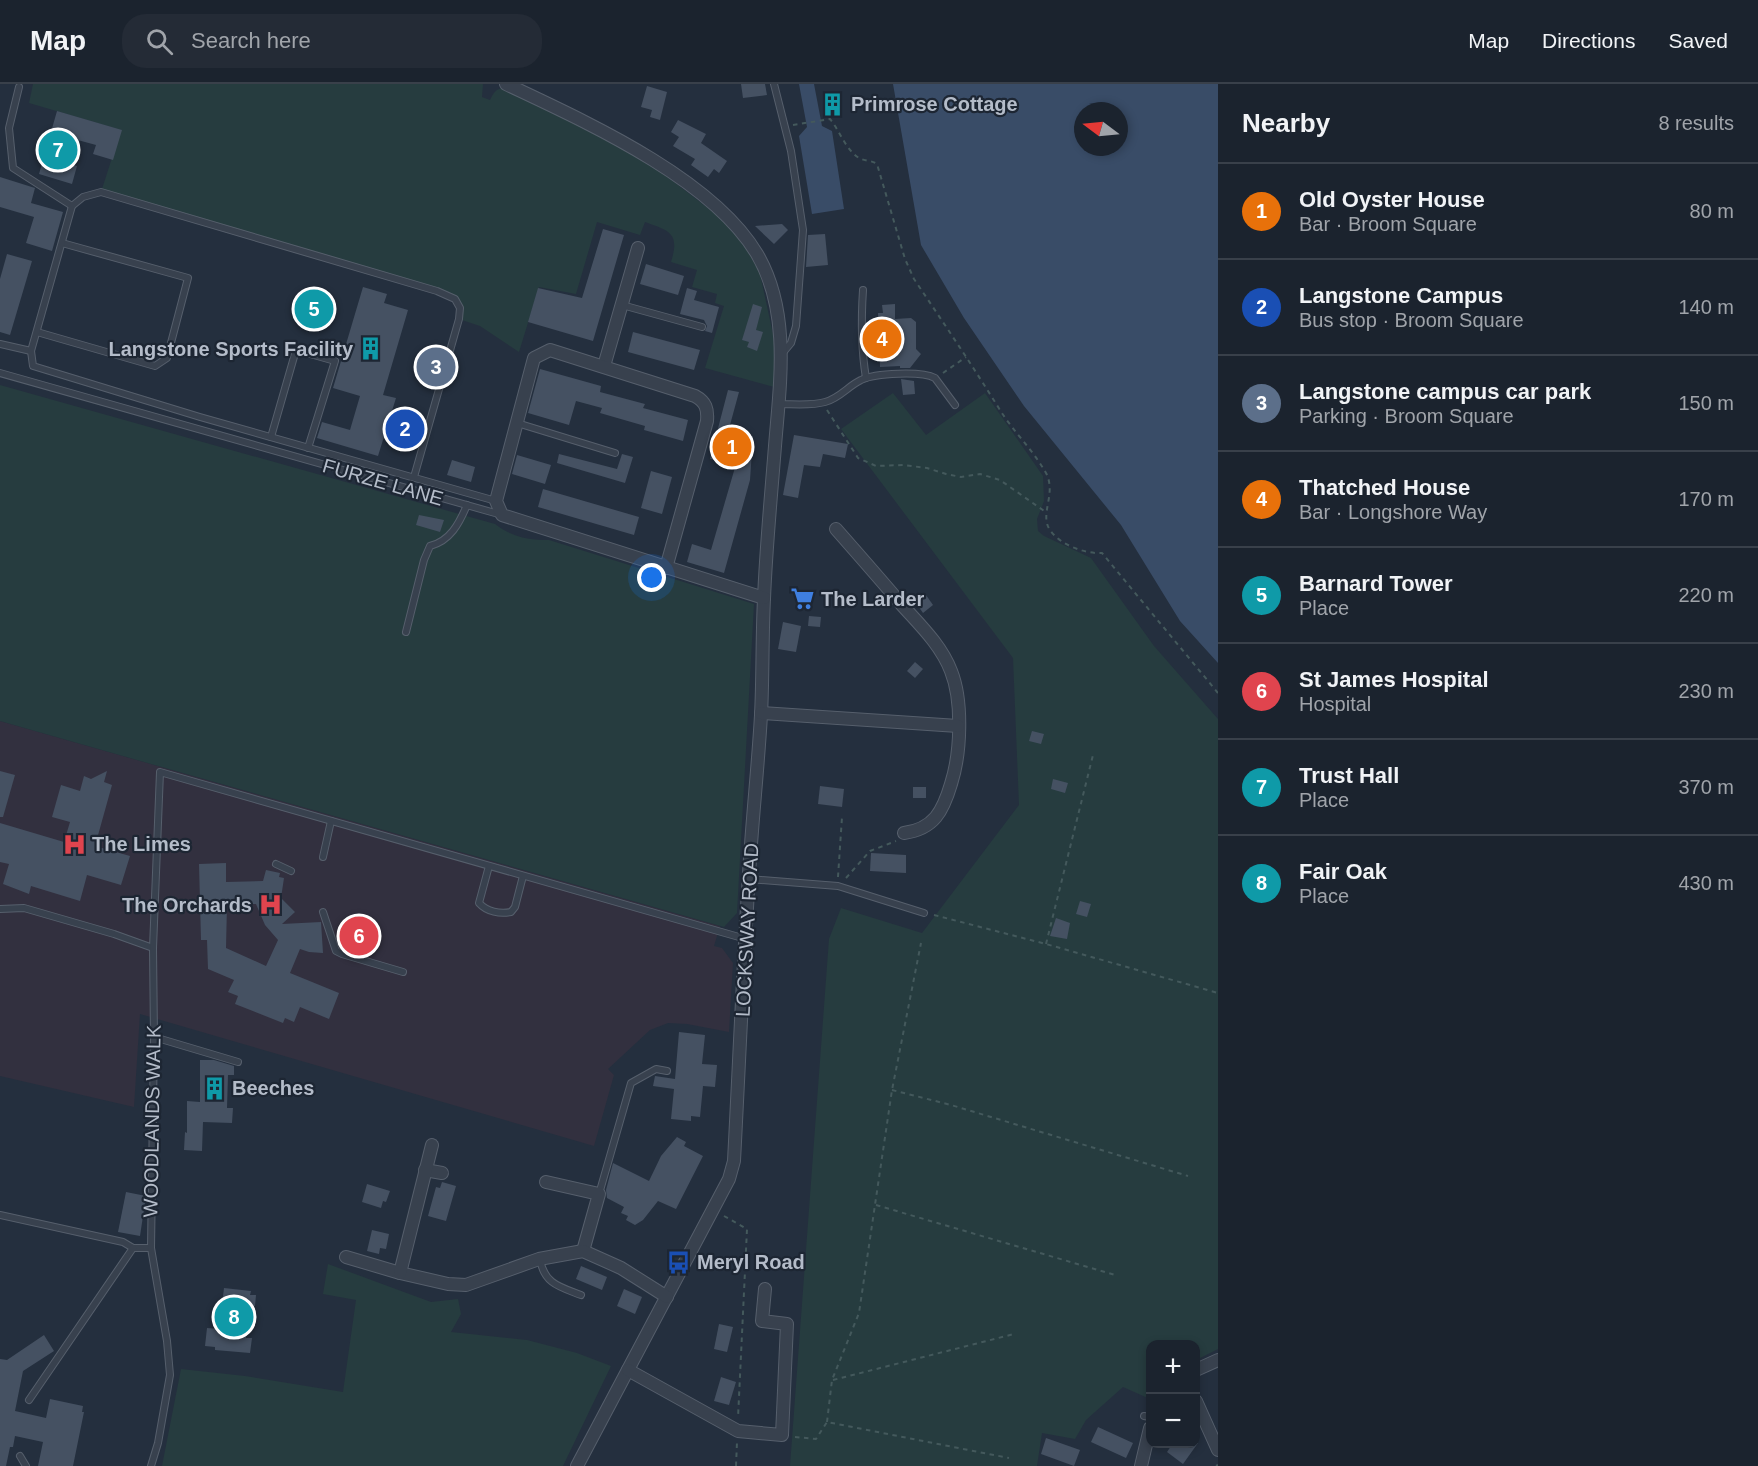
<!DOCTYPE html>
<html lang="en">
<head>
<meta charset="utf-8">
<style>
  :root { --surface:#1b232e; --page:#242b36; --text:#f1f3f6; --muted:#a0a4aa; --line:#39404a; --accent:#8ab4f8 }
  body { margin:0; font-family:Arial,sans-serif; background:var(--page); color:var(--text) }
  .controls { position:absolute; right:18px; bottom:18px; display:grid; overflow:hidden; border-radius:12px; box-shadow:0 3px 9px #0003 }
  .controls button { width:54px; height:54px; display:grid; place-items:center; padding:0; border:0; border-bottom:2px solid var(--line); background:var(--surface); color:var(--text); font:30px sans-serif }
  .compass { position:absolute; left:1074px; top:18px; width:54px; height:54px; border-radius:50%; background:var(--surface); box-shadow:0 3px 9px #0003; rotate:286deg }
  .you { position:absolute; left:652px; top:494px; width:21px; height:21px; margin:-15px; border:4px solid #fff; border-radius:50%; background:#1a73e8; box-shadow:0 0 0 9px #1a73e833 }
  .badge { display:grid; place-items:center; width:39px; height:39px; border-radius:50%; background:var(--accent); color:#fff; font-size:20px; font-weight:700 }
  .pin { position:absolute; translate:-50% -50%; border:3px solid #fff; box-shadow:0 2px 6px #0006 }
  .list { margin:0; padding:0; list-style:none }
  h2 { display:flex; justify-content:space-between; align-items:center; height:78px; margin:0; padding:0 24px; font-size:26px }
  h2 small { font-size:20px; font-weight:400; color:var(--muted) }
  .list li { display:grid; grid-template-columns:39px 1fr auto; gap:18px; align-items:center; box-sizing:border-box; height:96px; padding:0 24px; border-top:2px solid var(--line) }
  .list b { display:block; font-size:22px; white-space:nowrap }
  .list p { margin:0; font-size:20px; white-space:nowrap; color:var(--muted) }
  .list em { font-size:20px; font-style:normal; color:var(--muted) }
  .icon { flex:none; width:33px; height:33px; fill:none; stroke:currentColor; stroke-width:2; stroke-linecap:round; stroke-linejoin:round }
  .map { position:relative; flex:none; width:1218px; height:1382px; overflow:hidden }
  header { display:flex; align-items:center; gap:36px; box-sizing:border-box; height:84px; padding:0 30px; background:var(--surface); border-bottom:2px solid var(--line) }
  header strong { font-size:28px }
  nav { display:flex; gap:33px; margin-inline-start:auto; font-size:21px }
  .search { width:420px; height:54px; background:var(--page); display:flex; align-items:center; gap:15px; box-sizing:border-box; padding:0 21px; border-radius:24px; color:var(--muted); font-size:22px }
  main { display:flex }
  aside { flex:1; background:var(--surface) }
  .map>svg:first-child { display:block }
</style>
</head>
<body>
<header>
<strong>Map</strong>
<div class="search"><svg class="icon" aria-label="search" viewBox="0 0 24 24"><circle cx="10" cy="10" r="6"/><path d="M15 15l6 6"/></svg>Search here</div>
<nav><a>Map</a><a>Directions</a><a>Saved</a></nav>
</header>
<main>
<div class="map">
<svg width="1218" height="1382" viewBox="0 0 1218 1382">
  <rect width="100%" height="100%" fill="#242f3e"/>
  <polygon fill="#32303f" points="0,637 720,842 714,862 722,864 733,879 729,948 687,940 668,939 650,946 608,985 614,991 594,1062 140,930 134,1023 0,992"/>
  <g fill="#263c3f">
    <path d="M33,0H483L482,13L490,16C494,8 497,3 506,5L621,62L660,87L722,135L746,162L760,190L775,259L774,303L705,284L724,222L715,219L717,210L692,203L697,186L671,178C680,149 670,147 645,138L640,151L597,138L576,210L539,203L519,268L480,242L459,235L455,215L101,108L121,46L29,19Z"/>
    <path d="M0,301L495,440C512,453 528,456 549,456L754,520L737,829L724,843L0,637Z"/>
    <polygon points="893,309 926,351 985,309 1043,392 1044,417 1037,435 1038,447 1044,452 1091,474 1154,562 1218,635 1218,1265 1196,1276 1196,1260 1150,1260 1150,1315 1123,1303 1086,1336 1075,1355 1042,1349 1037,1382 790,1382 829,855 841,824 922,849 1019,721 1013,574 841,345"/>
    <polygon points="328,1180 431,1218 458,1215 461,1230 451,1248 527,1256 577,1269 611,1282 563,1382 162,1382 181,1285 245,1292 343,1308 356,1216 323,1210"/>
  </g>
  <g fill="#394c67" fill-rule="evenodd">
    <polygon points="799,0 814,0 822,42 832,47 844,125 812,130 799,52 807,43"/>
    <path d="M893,0H1218V579L1180,537L1121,441L1024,322L964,234L921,161ZM1083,27H1119V63H1083Z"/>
  </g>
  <g fill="#455162" fill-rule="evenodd">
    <polygon points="741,0 765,0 767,11 743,14"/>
    <polygon points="647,2 667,8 660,36 650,33 652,26 641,23"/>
    <polygon points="57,27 122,46 113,76 93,70 96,61 74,55 67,79 77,82 72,100 39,90"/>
    <polygon points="678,36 706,50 701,59 727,77 719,89 714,85 708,93 691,81 695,75 673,62 679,53 671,48"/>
    <polygon points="0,93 35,104 31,119 63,128 52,167 26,159 34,133 0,123"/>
    <polygon points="782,140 788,146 774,160 755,142"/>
    <polygon points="603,145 624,151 593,257 528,238 538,204 582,214"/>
    <polygon points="825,150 828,181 806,183 808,151"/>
    <polygon points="7,170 32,177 10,251 0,248 0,195"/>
    <polygon points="646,180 684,192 678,211 640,200"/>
    <polygon points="363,203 387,210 384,219 408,226 383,311 396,314 378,372 317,354 322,338 350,346 360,312 333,304"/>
    <polygon points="687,204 697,207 694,216 719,223 712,249 705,247 707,242 704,236 680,230"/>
    <polygon points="304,208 331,216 324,243 296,235"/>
    <polygon points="753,220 762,223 756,246 763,248 757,267 747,263 749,258 742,256"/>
    <polygon points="895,220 895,235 911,234 916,238 916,265 921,270 910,284 900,284 900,282 880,283 878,229 883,229 882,221"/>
    <polygon points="633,248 700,266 694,286 628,268"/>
    <polygon points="540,285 601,302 600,308 645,320 643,324 688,336 683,357 644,346 645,342 600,329 602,324 576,317 569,341 528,329"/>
    <polygon points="901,295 914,297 915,310 903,311"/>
    <polygon points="728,306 739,308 727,352 753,352 750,396 724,489 687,478 692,460 711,466 736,380 717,379 718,376 710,375"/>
    <polygon points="794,351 848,360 845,374 823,370 820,383 804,381 798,414 783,411"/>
    <polygon points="559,370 617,385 622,370 633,373 625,399 557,379"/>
    <polygon points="517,371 551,381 545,400 512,390"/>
    <polygon points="452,376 475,383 471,398 447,391"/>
    <polygon points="651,387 672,393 662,430 641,424"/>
    <polygon points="543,405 639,433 634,451 538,423"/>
    <polygon points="419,431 444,436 440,448 416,441"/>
    <polygon points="926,511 933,521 923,529 916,519"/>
    <polygon points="809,532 821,533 820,543 808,542"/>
    <polygon points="783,538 801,542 796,568 778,565"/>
    <polygon points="915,578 923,585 915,594 907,587"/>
    <polygon points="1032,647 1044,650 1041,660 1029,657"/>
    <polygon points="0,687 15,691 3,733 0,733"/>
    <polygon points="107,687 104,698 112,701 95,762 130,772 121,801 87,791 80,817 31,802 29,810 3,800 9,780 0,778 0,739 64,758 70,738 52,733 61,701 80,707 84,692 91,695"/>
    <polygon points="1053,695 1068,699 1065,709 1051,705"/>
    <polygon points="820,702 844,705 842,723 818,720"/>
    <rect x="913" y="703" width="13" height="11"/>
    <polygon points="871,769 906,771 906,789 870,787"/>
    <path d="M226,779V798L263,797L266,786L280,789L279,793L284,794L281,814L295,828L282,840L321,838L323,869L309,868L300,865L290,889L339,909L329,935L300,923L294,938L285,934L283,939L235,920L238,912L228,908L234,896L208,885L207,856H201L199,780ZM227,820H256L265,841L278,856L266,882L226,864Z"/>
    <polygon points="1080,817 1091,820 1087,833 1076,830"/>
    <polygon points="1056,834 1070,839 1067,855 1050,852"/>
    <polygon points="679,948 705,951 702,980 717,981 715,1003 703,1002 700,1033 691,1032 691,1037 671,1035 674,1005 653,1002 655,992 675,995"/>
    <polygon points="200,976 214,976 234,982 234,991 228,991 227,1024 233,1024 232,1039 203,1038 202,1067 184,1066 185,1048 187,1049 187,1017 200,1018"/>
    <polygon points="677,1053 686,1058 684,1062 703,1072 676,1125 658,1117 643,1136 635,1141 626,1136 628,1132 621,1129 624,1123 607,1114 606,1106 613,1079 649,1097 661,1072"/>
    <polygon points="442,1098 456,1102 446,1137 428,1132 436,1103 440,1104"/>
    <polygon points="367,1100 390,1107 386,1118 383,1117 381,1124 362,1118"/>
    <polygon points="126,1108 146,1112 140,1152 118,1148"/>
    <polygon points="372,1146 389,1150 386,1165 380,1164 379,1170 367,1167"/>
    <polygon points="581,1182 607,1193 602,1206 576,1195"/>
    <polygon points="224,1204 251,1207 250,1211 256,1211 255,1222 249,1221 246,1254 252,1254 250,1269 215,1266 215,1263 205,1262 207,1244 219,1245"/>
    <polygon points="624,1205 642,1213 635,1230 617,1222"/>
    <polygon points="719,1240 733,1243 727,1268 714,1265"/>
    <polygon points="44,1251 54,1267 23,1287 15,1327 46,1334 50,1315 83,1322 82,1328 84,1328 73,1382 38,1382 43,1358 15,1352 13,1363 10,1363 6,1382 0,1382 0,1275 7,1276"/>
    <polygon points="721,1293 736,1298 729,1321 714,1317"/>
    <polygon points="1098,1343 1133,1359 1126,1374 1091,1358"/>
    <polygon points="1046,1354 1080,1366 1074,1382 1041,1370"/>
    <polygon points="1173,1359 1198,1359 1183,1380 1167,1368"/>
  </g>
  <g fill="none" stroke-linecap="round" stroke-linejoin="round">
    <defs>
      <g id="service">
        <polyline points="774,0 791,67 803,146 796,242 791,259 781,271"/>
        <polyline points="19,3 9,44 13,84 72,122"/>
        <path d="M863,206C861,236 861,264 866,294"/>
        <polyline points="622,221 702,243"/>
        <polyline points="37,248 155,282 167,274 188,194 62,159"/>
        <polyline points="0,260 31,267"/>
        <polyline points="0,289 502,431"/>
        <path d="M779,320C794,320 811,322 825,318C840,314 848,302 861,296C875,289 922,287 935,294L955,321"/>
        <polyline points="517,339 615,369"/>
        <polyline points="271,353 296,266 335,277 308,364"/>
        <polyline points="414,393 459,235 460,224 455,215 437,207 101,108 83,113 72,122 31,267 33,282 200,333 496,417"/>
        <path d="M406,548L424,476L430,462C450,457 459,440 467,421"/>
        <polyline points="323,773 331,737"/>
        <polyline points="276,780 291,787"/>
        <path d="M489,782L479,819C487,828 500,830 511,828L515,823L523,792"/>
        <polyline points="749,795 838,802 924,829"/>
        <polyline points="0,825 24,824 114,850 153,864"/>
        <polyline points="323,828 336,867 342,870 403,888"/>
        <polyline points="154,953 238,978"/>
        <polyline points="599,1110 631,999 656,985 667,987"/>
        <polyline points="0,1131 123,1158 133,1164 151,1164"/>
        <path d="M540,1175C544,1200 560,1203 581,1211"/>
        <polyline points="29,1316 133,1164"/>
        <polyline points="1144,1332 1150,1333"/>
        <polyline points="20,1372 26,1382"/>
        <polyline points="151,1382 158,1359 170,1291 167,1257 151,1164 154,953 153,864 160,688 746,855"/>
      </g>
      <g id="minor">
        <path d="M506,0C584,37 712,94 757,170C791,228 780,299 775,362C771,413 766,464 764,515C762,553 763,592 761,631C758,684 752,737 749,790C743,886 739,982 734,1077L729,1095L577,1382"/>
        <polyline points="604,282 638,164"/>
        <path d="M836,445C858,470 880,495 902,521C920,541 941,561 951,587C963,617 961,669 951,700C943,727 934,745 904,749"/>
        <path d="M666,484L707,337C708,325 706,318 695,312L550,266L534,274L496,417L502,431L764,514"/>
        <polyline points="761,629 958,642"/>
        <polyline points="425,1086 442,1089"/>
        <polyline points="546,1098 599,1110 583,1167"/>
        <polyline points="346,1173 400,1189 448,1200 466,1201 539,1175 583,1167 621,1184 667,1213"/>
        <polyline points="400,1189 432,1061"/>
        <polyline points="628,1286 738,1347 782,1351 787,1240 762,1237 765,1205"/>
        <polyline points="1196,1286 1218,1276"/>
        <polyline points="1196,1317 1218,1366"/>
        <polyline points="1141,1382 1150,1344"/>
      </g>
    </defs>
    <use href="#service" stroke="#565f6c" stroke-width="8"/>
    <use href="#minor" stroke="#565f6c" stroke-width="14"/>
    <g stroke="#44595c" stroke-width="2" stroke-dasharray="4.5 4.5" stroke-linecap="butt">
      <path d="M793,41L830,35C840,47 845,65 859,74C864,77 871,76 877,80L905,175L914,195C943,238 972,281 1000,326C1013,347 1033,366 1046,389C1057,410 1039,430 1050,446C1060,461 1085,470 1102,469L1218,609"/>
      <polyline points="943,289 966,273"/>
      <polyline points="827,326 858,374 876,382 903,381 927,384 946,390 961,393 980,390 1000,396 1047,429"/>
      <polyline points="838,793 842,733"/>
      <polyline points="846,794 870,767 896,757"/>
      <polyline points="934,831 1046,860 1218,909"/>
      <polyline points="1046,860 1093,671"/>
      <polyline points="892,1006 951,1021 1188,1092"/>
      <polyline points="876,1121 1115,1191"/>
      <polyline points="724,1132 747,1145 738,1334"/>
      <polyline points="833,1296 1014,1250"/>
      <polyline points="827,1338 832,1296 859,1229 892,1006 921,859"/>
      <polyline points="795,1353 816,1355 827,1338 1009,1374"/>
      <polyline points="736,1382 737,1358"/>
      <polyline points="1216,1382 1218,1381"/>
    </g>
    <use href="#service" stroke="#38414e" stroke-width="6"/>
    <use href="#minor" stroke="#38414e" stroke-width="12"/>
  </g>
  <defs>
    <symbol id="building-bare" viewBox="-9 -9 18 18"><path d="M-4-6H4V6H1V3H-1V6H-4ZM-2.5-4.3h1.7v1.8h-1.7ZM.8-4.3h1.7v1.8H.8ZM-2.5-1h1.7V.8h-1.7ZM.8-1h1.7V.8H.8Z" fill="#0f9aa8" stroke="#1d2633" stroke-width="2.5" paint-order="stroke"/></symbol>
    <symbol id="supermarket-bare" viewBox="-9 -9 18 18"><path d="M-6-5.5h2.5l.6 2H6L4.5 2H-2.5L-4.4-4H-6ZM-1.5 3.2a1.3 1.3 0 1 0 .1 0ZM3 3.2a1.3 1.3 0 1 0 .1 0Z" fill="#3f7fe0" stroke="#1d2633" stroke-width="2.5" paint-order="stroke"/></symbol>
    <symbol id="hospital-bare" viewBox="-9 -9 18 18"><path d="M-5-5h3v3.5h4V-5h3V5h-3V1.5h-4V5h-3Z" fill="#e0444e" stroke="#1d2633" stroke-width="2.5" paint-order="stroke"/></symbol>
    <symbol id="bus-bare" viewBox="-9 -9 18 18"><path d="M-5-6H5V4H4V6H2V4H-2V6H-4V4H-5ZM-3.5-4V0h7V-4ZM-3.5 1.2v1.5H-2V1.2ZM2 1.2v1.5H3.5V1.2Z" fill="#1a4fb4" stroke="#1d2633" stroke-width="2.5" paint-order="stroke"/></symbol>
  </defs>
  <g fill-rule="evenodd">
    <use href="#building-bare" x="816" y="4" width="33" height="33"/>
    <use href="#building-bare" x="354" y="248" width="33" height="33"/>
    <use href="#supermarket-bare" x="786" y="498" width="33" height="33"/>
    <use href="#hospital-bare" x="58" y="744" width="33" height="33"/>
    <use href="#hospital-bare" x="254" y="804" width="33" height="33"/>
    <use href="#building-bare" x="198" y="988" width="33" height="33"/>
    <use href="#bus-bare" x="662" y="1162" width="33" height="33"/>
  </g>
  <g text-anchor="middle" stroke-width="4.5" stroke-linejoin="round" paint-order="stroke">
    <g font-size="20" font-weight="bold" fill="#b4bcc9" stroke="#1d2633" text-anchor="start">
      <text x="851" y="27">Primrose Cottage</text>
      <text x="353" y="272" text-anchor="end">Langstone Sports Facility</text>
      <text x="821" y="522">The Larder</text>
      <text x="92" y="767">The Limes</text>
      <text x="252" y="828" text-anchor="end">The Orchards</text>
      <text x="232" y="1011">Beeches</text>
      <text x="697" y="1185">Meryl Road</text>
    </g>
    <g font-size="20" fill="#b4bcc9" stroke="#1d2633">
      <text transform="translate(383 398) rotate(16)" y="7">FURZE LANE</text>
      <text transform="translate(747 846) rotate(-87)" y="7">LOCKSWAY ROAD</text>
      <text transform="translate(152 1037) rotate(-89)" y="7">WOODLANDS WALK</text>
    </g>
  </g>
</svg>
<div class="controls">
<button>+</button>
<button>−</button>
</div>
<svg class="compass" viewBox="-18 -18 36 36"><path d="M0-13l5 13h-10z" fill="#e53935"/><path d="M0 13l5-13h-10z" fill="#a0a4aa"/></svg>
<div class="you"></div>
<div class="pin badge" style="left:732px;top:363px;background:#e8710a">1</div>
<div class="pin badge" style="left:405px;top:345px;background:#1a4fb4">2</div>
<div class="pin badge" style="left:436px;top:283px;background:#5c6f8a">3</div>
<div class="pin badge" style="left:882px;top:255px;background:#e8710a">4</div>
<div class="pin badge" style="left:314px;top:225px;background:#0f9aa8">5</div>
<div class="pin badge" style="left:359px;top:852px;background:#e0444e">6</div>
<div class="pin badge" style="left:58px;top:66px;background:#0f9aa8">7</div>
<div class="pin badge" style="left:234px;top:1233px;background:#0f9aa8">8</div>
</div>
<aside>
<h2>Nearby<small>8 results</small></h2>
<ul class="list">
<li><span class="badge" style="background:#e8710a">1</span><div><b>Old Oyster House</b><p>Bar · Broom Square</p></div><em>80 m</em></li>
<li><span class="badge" style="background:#1a4fb4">2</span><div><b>Langstone Campus</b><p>Bus stop · Broom Square</p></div><em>140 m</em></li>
<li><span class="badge" style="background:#5c6f8a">3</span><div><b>Langstone campus car park</b><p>Parking · Broom Square</p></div><em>150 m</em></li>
<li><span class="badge" style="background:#e8710a">4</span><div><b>Thatched House</b><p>Bar · Longshore Way</p></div><em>170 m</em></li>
<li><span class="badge" style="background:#0f9aa8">5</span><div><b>Barnard Tower</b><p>Place</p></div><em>220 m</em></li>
<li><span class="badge" style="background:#e0444e">6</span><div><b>St James Hospital</b><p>Hospital</p></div><em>230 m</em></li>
<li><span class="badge" style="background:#0f9aa8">7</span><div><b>Trust Hall</b><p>Place</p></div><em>370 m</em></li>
<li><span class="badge" style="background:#0f9aa8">8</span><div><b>Fair Oak</b><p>Place</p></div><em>430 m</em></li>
</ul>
</aside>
</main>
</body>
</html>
